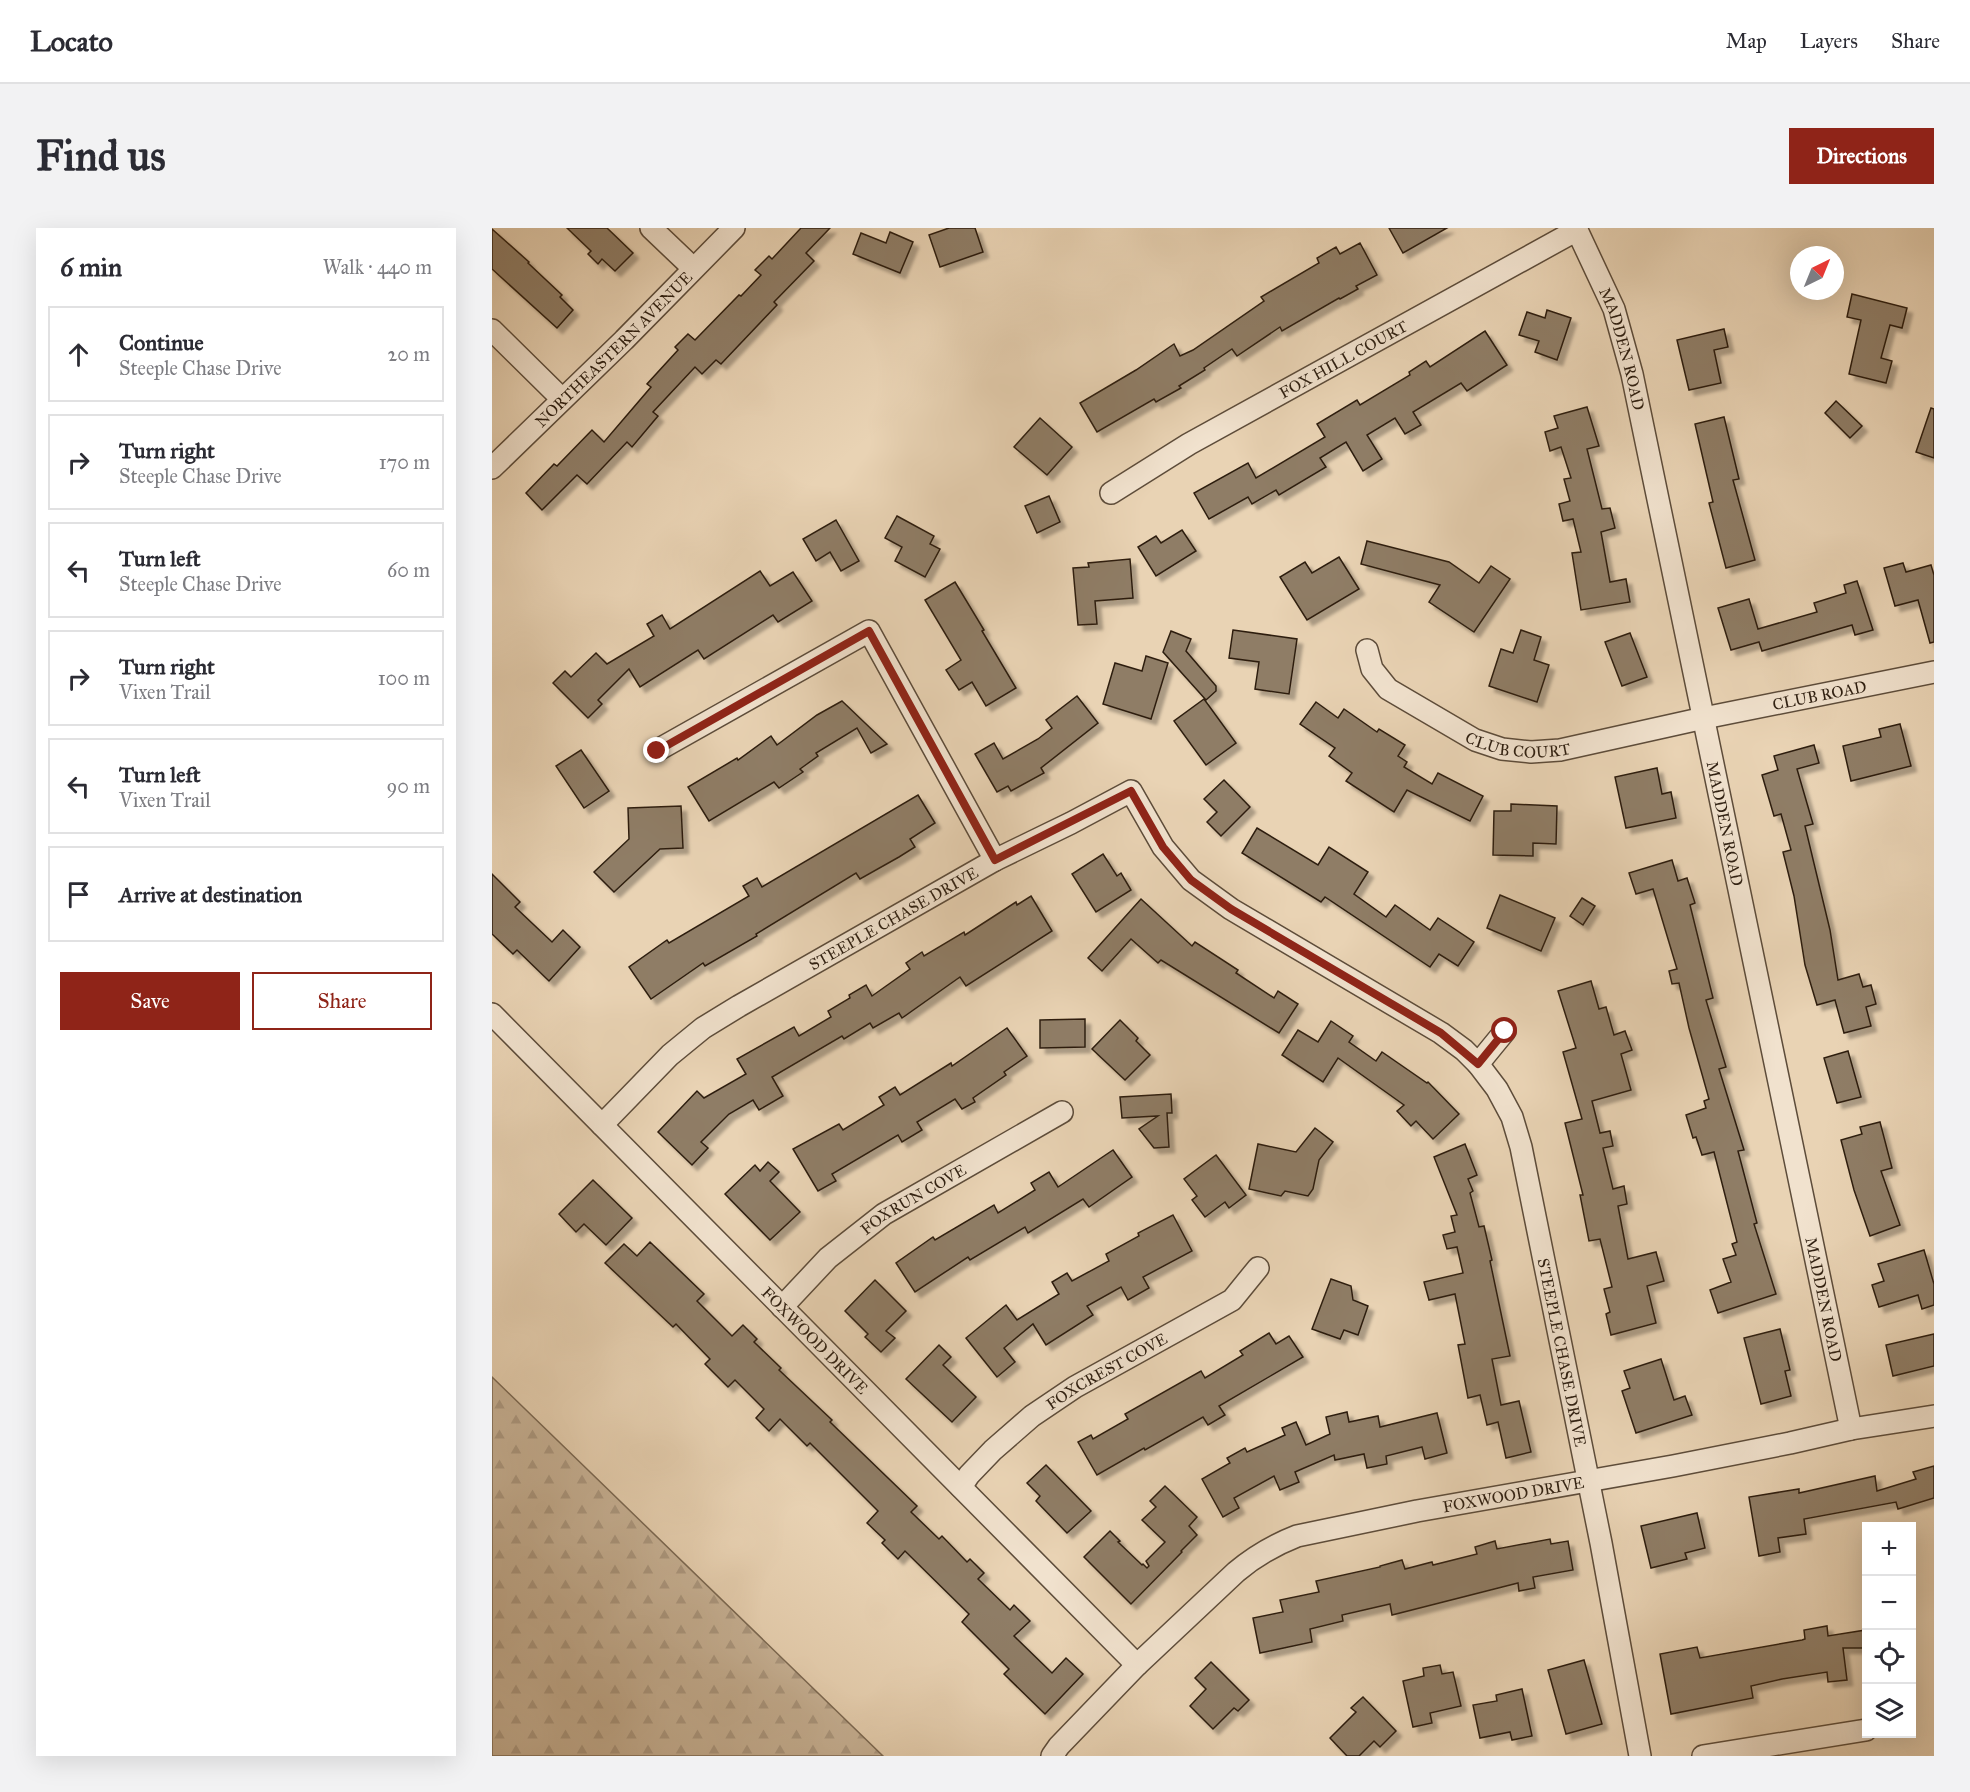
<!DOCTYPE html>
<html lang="en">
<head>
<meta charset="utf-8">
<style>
  :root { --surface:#fff; --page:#f2f2f3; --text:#2b2b33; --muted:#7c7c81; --line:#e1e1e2; --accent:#8f2418 }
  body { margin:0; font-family:"IM FELL Great Primer",serif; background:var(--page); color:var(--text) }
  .controls { position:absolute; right:18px; bottom:18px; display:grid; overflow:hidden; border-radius:0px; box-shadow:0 6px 24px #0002 }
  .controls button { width:54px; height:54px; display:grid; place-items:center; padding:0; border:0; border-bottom:2px solid var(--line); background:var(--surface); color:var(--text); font:30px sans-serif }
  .compass { position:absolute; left:1298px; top:18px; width:54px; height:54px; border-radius:50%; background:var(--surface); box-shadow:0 6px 24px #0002; rotate:43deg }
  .stop { position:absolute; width:18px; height:18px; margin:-14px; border:4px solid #8f2418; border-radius:50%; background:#fff }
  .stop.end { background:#8f2418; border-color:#fff; box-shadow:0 2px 6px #0008 }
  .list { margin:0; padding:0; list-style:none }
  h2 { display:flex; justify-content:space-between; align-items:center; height:78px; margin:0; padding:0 24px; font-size:26px }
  h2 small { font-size:20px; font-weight:400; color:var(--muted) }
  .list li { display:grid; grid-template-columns:39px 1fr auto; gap:18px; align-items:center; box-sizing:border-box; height:96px; margin:0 12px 12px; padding:0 12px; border:2px solid var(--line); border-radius:0px }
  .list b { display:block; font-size:22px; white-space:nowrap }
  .list p { margin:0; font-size:20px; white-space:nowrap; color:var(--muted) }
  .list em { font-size:20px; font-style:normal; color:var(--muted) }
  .actions { display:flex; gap:12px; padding:18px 24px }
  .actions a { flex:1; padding:14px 0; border:2px solid var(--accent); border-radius:0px; text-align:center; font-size:21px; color:var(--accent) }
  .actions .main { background:var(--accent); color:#fff }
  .icon { flex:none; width:33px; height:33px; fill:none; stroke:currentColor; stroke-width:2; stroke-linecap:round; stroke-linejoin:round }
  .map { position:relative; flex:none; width:1442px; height:1528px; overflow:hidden; border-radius:0px }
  header { display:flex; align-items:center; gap:36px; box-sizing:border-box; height:84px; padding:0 30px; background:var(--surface); border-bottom:2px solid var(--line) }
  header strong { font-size:28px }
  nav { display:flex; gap:33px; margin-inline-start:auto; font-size:21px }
  .intro { display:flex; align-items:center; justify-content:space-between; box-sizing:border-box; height:144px; padding:0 36px }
  h1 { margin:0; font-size:42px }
  .button { padding:15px 27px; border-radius:0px; background:var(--accent); color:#fff; font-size:21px; font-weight:700 }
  main { display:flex; gap:36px; padding:0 36px }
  aside { flex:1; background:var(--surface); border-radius:0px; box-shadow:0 6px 24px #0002 }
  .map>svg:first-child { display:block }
</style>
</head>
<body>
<header>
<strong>Locato</strong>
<nav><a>Map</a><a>Layers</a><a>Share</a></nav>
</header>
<div class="intro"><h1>Find us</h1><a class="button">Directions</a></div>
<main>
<aside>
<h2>6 min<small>Walk · 440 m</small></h2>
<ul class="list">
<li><svg class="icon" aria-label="ahead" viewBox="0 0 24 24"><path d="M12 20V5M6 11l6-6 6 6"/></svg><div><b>Continue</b><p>Steeple Chase Drive</p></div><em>20 m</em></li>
<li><svg class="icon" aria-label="right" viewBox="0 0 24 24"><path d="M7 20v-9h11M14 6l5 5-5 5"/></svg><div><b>Turn right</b><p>Steeple Chase Drive</p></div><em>170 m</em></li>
<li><svg class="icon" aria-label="left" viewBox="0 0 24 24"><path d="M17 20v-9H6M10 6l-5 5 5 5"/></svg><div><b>Turn left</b><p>Steeple Chase Drive</p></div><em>60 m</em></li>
<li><svg class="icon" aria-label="right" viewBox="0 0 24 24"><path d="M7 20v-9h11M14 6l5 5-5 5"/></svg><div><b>Turn right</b><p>Vixen Trail</p></div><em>100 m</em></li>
<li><svg class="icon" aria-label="left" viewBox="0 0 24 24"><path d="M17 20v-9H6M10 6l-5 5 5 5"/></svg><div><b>Turn left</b><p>Vixen Trail</p></div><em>90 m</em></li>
<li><svg class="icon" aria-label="arrive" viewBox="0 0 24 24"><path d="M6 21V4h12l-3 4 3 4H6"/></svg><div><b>Arrive at destination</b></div></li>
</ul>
<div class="actions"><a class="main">Save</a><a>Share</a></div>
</aside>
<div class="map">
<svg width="1442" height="1528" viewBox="0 0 1442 1528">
  <defs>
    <pattern id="forest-firs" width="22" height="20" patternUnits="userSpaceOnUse" patternTransform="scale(1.5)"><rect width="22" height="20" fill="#c9b498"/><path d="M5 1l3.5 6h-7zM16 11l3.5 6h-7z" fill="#ad9a82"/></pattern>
    <filter id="shadow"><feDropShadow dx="5.5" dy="5.5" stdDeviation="1.5" flood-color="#0004"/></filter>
  </defs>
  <rect width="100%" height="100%" fill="#e9d3b4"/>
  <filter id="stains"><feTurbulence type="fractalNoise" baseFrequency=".00333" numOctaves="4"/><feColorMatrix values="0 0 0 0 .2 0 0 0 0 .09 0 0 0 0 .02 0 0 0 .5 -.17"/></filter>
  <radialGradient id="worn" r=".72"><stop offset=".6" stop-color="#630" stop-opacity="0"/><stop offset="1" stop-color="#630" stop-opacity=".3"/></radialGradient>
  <polygon fill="url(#forest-firs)" stroke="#7c6a54" stroke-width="1.5" points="0,1149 391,1528 0,1528"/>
  <g fill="#8f7d66" stroke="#2e1f11" stroke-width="1.5" filter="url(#shadow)">
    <polygon points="75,0 115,0 141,25 123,43 110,31 106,36 96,26 99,23"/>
    <polygon points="309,0 338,0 314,25 322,33 282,74 285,77 229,136 224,132 210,146 203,139 161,184 166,188 140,219 135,214 95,256 85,247 50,282 34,265 62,236 65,238 100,202 112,214 159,159 155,156 186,122 183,119 196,106 203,112 247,67 249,68 269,47 263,42 277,28 280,31"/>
    <polygon points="457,0 483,0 491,24 448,39 437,7"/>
    <polygon points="897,0 955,0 911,25"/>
    <polygon points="0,1 37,34 36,35 70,67 68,69 81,82 65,100 0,41"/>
    <polygon points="398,4 421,14 408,45 361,26 369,5 394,15"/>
    <polygon points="868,15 885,47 864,58 866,61 848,71 847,70 790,103 788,99 745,128 740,121 712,140 713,142 687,158 689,160 664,174 662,171 605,204 588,175 644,142 682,116 688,128 701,122 772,73 769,69 827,35 825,30 844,19 848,26"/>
    <polygon points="1360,66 1415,80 1410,100 1398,97 1389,130 1400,133 1394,155 1357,146 1369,92 1355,89"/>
    <polygon points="1055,82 1079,90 1065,132 1043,124 1047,113 1027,107 1035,84 1053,90"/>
    <polygon points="1232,101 1236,119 1222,122 1229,155 1197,162 1185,112"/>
    <polygon points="993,103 1015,137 975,163 969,155 921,184 929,197 913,206 903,190 875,207 890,231 871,243 854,214 828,230 834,239 787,267 784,262 760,276 756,269 717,291 702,265 756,235 764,250 833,209 825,196 865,172 868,177 918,147 917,144 934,133 938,139"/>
    <polygon points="1344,173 1370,198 1358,210 1333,185"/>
    <polygon points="1095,179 1107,218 1095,221 1110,281 1118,280 1123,300 1109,304 1118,354 1134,351 1138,374 1089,382 1080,325 1089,324 1081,291 1071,293 1067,276 1078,273 1072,251 1079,250 1069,219 1058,223 1053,204 1066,200 1062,188"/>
    <polygon points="1439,180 1442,181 1442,230 1424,224"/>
    <polygon points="1232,189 1247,251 1241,252 1263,332 1234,340 1217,275 1221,274 1203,196"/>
    <polygon points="548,190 580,219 555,247 522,219"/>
    <polygon points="557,268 568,294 545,305 533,278"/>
    <polygon points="405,288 442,308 438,316 448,321 433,349 403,333 410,319 393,310"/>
    <polygon points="344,292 367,333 349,343 338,324 324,333 311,311"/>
    <polygon points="690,302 704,323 664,348 646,319 664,308 669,315"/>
    <polygon points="875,313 957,334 987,355 999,338 1018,351 982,404 937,374 948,357 869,336"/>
    <polygon points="847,329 867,361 815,392 788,349 813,334 820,345"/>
    <polygon points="638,331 641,370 603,373 605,396 586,397 581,340 597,339 596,335"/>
    <polygon points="1411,335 1414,344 1439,337 1442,347 1442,414 1438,415 1426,372 1403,378 1392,340"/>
    <polygon points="268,343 278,358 301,344 320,373 286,394 281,387 212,431 206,422 148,459 137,441 106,472 110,476 96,490 61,455 73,443 79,449 104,425 115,436 162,408 155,396 170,387 178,401"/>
    <polygon points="1365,353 1381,402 1363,407 1360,397 1270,423 1267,414 1239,422 1226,380 1257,371 1266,401 1325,384 1322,375 1354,365 1352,357"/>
    <polygon points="463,354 492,402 490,403 524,460 494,478 480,454 467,462 454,442 469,432 433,372"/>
    <polygon points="741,402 805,411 797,466 763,461 767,434 737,430"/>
    <polygon points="1029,402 1049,409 1042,432 1057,437 1045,474 997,458 1009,421 1021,425"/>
    <polygon points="679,403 699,411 694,423 724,458 724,463 714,472 671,424"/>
    <polygon points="1138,405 1155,449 1130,458 1113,414"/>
    <polygon points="654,428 676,435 659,491 611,476 623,435 650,443"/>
    <polygon points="585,468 606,495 549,540 552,545 519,563 516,558 505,564 483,526 502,515 511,531 546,511 560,500 554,492"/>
    <polygon points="712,471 744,515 714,537 682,493"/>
    <polygon points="350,473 395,516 379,525 365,500 324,525 326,528 308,541 311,544 287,560 282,554 217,593 196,559 245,530 246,532 279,508 285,517 325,487"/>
    <polygon points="824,474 846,490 852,481 885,504 887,501 913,517 906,528 915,534 912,539 940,556 946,545 991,568 978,593 915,562 902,584 854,553 860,545 837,528 843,520 808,496"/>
    <polygon points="1408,496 1419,538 1359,553 1351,518 1389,509 1387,501"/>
    <polygon points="1322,517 1327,535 1305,541 1321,596 1313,598 1338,702 1346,752 1367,746 1371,759 1379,757 1384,776 1374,779 1379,798 1352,805 1343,772 1325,777 1313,737 1302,668 1291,624 1299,622 1289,586 1282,588 1270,547 1286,542 1282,528"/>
    <polygon points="89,522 117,563 92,580 64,538"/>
    <polygon points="1165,540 1170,566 1179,564 1184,590 1134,600 1123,549"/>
    <polygon points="732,552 758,579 729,608 715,594 725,584 712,571"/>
    <polygon points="426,567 443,595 418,611 423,619 407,629 368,651 364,645 264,706 265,708 213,738 211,735 159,771 137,739 175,712 177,715 257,668 251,658 265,650 270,659"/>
    <polygon points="1019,576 1065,578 1064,616 1041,615 1041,628 1001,627 1002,583 1019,583"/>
    <polygon points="189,578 191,620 168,621 122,664 102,644 137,611 136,580"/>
    <polygon points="765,600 826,637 837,619 876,644 862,666 894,689 903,677 938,702 946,690 982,714 966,738 947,726 938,739 833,669 829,674 750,625"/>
    <polygon points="611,626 625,648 629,645 639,662 604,684 580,646"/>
    <polygon points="1180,632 1186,653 1195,650 1203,675 1198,677 1221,770 1214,772 1234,839 1227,841 1252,922 1246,923 1265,995 1262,996 1284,1066 1226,1085 1218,1062 1239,1054 1231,1031 1244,1027 1240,1016 1245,1014 1222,924 1210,927 1204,909 1201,910 1194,887 1214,880 1212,873 1217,871 1197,800 1187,755 1180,756 1177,743 1185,741 1161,661 1144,666 1137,645"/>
    <polygon points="0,646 28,674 23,679 60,714 71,702 88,719 57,753 25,722 21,726 0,706"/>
    <polygon points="1008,667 1063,690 1049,723 995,700"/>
    <polygon points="539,668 560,703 474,758 468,749 410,790 407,785 381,800 378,795 352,811 350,808 280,849 291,868 267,882 261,872 237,886 209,914 216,920 200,937 166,904 205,863 212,870 254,846 245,831 302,799 307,808 339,789 336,783 358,770 357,767 374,757 380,768 418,741 414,735 430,724 432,728 472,704 473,707 524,674 525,677"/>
    <polygon points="1090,670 1103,678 1091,697 1078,688"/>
    <polygon points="649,671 700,718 703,714 746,742 744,745 782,770 786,763 806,776 787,805 669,732 666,735 639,711 610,743 596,730"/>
    <polygon points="1099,753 1107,781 1114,779 1122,807 1133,803 1140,822 1129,826 1139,862 1100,873 1108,905 1118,903 1121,918 1111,920 1121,961 1132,958 1135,976 1126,978 1136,1031 1164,1024 1172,1053 1155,1058 1164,1095 1119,1107 1114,1086 1118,1084 1112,1061 1120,1059 1108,1011 1097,1013 1088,967 1091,967 1073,895 1090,891 1071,824 1084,820 1066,763"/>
    <polygon points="593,791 593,819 548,820 548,792"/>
    <polygon points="628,792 646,810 644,813 658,827 633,852 600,821"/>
    <polygon points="839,793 861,808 857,814 884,833 890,824 935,855 936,854 967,886 941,911 924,893 919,898 905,883 912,877 846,830 831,854 790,827 806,802 826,814"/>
    <polygon points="515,800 535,828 512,844 514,847 481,870 483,874 470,881 463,871 425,894 430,902 410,914 406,907 340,946 344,953 326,963 301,921 347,896 351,902 392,877 387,869 403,859 408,867 459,835 460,838"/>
    <polygon points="1356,823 1369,869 1345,875 1332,830"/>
    <polygon points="679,866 680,885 675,885 677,919 662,920 647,901 666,888 630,890 628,869"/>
    <polygon points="1388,894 1400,940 1389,943 1408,997 1378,1008 1362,962 1349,912 1370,906 1368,899"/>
    <polygon points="823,900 841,914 827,932 821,961 816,968 793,963 789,968 757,961 766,916 804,924"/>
    <polygon points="973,916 985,947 976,951 981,963 978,965 987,999 992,998 1000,1032 998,1033 1018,1128 1000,1131 1009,1177 1027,1173 1039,1224 1014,1230 1006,1194 995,1197 988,1167 976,1170 966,1117 973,1116 963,1066 937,1072 932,1054 971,1045 965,1019 955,1021 951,1007 963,1004 959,988 965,987 942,929"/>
    <polygon points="621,922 640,949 597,979 591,971 536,1005 533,999 478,1032 476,1029 423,1064 404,1035 441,1009 443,1012 502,977 506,985 543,962 539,955 557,944 566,959"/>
    <polygon points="724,927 754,967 737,980 733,974 713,989 700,972 705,968 692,951"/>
    <polygon points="276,934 287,944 278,953 308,984 278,1012 233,966 263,937 268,943"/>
    <polygon points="101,952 140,990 114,1017 92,996 84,1004 67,986"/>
    <polygon points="681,987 700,1023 651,1049 657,1060 636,1072 629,1059 595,1078 601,1087 554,1117 541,1096 512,1120 523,1134 505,1149 474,1110 514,1077 525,1092 567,1066 560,1054 575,1045 580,1053 617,1033 614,1026 647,1008 646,1005"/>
    <polygon points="158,1014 212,1066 205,1073 240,1108 251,1097 265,1111 262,1114 289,1140 287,1142 340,1192 338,1194 425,1278 419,1284 447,1311 450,1308 475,1334 478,1331 492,1345 486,1351 518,1382 522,1377 538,1393 522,1408 560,1445 574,1430 591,1446 553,1486 512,1446 517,1441 470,1394 477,1386 413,1323 406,1331 390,1315 393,1312 375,1295 386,1283 318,1215 315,1218 288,1191 277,1203 264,1190 272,1181 243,1152 236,1159 213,1136 218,1131 184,1096 181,1099 113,1035 132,1016 145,1028"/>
    <polygon points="1432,1022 1442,1056 1442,1077 1430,1081 1426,1067 1387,1079 1380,1057 1392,1053 1386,1036"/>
    <polygon points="839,1051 859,1058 861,1072 876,1078 866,1107 852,1102 848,1111 820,1101"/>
    <polygon points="383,1052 414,1083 394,1103 403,1110 389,1124 373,1109 376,1106 353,1083"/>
    <polygon points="1288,1101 1298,1142 1293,1143 1299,1168 1269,1176 1252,1110"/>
    <polygon points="777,1105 784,1116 797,1108 811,1129 727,1178 733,1187 716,1197 711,1189 653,1222 652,1220 605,1247 586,1214 599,1207 601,1211 636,1191 633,1186 709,1143 713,1150 751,1127 748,1123"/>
    <polygon points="1442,1106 1442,1138 1401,1148 1394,1117"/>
    <polygon points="447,1117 459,1129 451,1137 484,1169 460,1194 414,1151"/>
    <polygon points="1169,1131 1182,1172 1193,1168 1200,1187 1144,1205 1130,1163 1138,1160 1132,1143"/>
    <polygon points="855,1184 857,1194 886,1188 888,1199 945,1185 955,1225 933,1231 930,1219 894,1228 895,1236 875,1240 872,1226 843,1232 842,1227 803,1244 807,1254 788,1262 782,1248 742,1270 747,1280 731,1289 710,1251 738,1235 735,1230 753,1220 755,1224 793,1207 790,1200 804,1194 814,1217 838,1206 834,1189"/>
    <polygon points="554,1237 599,1283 575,1305 544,1273 548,1268 535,1255"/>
    <polygon points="1442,1238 1442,1270 1406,1281 1404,1274 1312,1291 1314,1306 1286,1310 1288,1324 1267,1328 1257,1269 1307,1261 1307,1265 1383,1248 1385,1263 1424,1251 1421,1244"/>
    <polygon points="673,1258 705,1289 697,1298 705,1307 689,1323 690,1324 639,1376 592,1329 618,1303 628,1313 626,1314 650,1337 651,1336 655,1340 657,1338 654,1333 673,1314 650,1292 664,1279 658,1273"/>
    <polygon points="1205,1285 1213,1320 1193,1325 1195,1331 1159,1340 1149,1298"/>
    <polygon points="1058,1311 1059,1316 1076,1313 1081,1342 1041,1349 1043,1360 1027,1363 1026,1355 900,1387 898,1376 850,1387 851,1393 818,1401 820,1414 768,1425 761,1390 791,1384 788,1372 827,1364 824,1353 888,1339 888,1338 910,1332 913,1341 940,1334 941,1337 985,1326 983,1319 1003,1313 1005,1321"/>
    <polygon points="1335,1398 1336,1408 1374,1402 1374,1420 1351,1420 1355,1452 1336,1454 1335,1444 1290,1451 1259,1458 1261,1470 1179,1486 1168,1426 1205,1419 1208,1430 1310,1412 1313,1411 1312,1402"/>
    <polygon points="1092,1432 1110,1496 1074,1506 1056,1442"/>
    <polygon points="719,1434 757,1472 746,1483 742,1480 721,1501 698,1478 714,1461 703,1450"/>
    <polygon points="948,1437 950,1446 961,1444 969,1478 938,1485 940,1495 921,1499 911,1453 932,1448 931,1440"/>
    <polygon points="1030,1461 1040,1508 1020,1512 1018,1504 988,1510 981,1477 1005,1473 1004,1467"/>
    <polygon points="871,1469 904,1503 888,1519 882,1513 867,1528 855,1528 838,1510 864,1484 859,1480"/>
  </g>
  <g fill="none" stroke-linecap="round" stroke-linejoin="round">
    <defs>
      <g id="minor">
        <polyline points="159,0 201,40"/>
        <path id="s1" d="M1084,0L1122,81L1140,146L1359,1201"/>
        <polyline points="0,102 70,171"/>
        <path id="s2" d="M0,240L132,112L242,0"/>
        <path id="s3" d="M619,265L697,216L1085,2"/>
        <path id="s4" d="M875,422L880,441L896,461L983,512L1010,521L1039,524L1068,522L1212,490L1442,444"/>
        <polyline points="164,523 377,403 503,632"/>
        <path id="s5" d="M0,786L645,1437"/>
        <polyline points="986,836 1013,803"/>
        <path id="s6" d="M110,897L178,827L211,800L247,778L503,632L579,595L639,563L671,619L699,652L739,681L949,805L972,822L986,836L1005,861L1020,889L1029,919L1109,1315L1148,1528"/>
        <path id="s7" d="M290,1079L336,1030L392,986L570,884"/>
        <path id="s8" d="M469,1259L477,1247L501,1222L540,1188L583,1159L740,1072L766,1040"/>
        <path id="s9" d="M560,1528L567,1518L645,1437L744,1344C763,1328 782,1317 805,1308L925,1283L1181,1238L1298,1215L1359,1201L1442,1188"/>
        <polyline points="1211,1528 1374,1502"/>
      </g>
    </defs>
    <use href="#minor" stroke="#5d4c3a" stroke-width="24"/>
    <use href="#minor" stroke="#f1e2ce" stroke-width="21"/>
  </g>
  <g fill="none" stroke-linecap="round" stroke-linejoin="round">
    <polyline stroke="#8f2418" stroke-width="8" points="165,523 377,403 503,632 639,563 671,619 699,652 739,681 949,805 986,836 1013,803"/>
  </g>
  <g text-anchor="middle" stroke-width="6" stroke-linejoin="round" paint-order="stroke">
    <g font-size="16" fill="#2e1f11" stroke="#f1e2ce">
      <text dy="6" stroke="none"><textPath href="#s2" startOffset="170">NORTHEASTERN AVENUE</textPath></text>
      <text dy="6" stroke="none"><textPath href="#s1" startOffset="130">MADDEN ROAD</textPath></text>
      <text dy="6" stroke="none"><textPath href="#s3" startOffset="268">FOX HILL COURT</textPath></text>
      <text dy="6" stroke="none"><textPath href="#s4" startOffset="498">CLUB ROAD</textPath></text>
      <text dy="6" stroke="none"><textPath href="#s4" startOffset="190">CLUB COURT</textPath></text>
      <text dy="6" stroke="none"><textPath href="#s1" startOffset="616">MADDEN ROAD</textPath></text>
      <text dy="6" stroke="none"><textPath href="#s6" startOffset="360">STEEPLE CHASE DRIVE</textPath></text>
      <text dy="6" stroke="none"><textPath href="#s7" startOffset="171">FOXRUN COVE</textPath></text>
      <text dy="6" stroke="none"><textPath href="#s1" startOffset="1102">MADDEN ROAD</textPath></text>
      <text dy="6" stroke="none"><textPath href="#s5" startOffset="459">FOXWOOD DRIVE</textPath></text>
      <text dy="6" stroke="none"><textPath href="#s6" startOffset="1383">STEEPLE CHASE DRIVE</textPath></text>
      <text dy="6" stroke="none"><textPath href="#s8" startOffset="188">FOXCREST COVE</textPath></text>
      <text dy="6" stroke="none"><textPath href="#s9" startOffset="552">FOXWOOD DRIVE</textPath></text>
    </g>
  </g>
  <rect width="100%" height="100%" filter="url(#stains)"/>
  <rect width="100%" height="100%" fill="url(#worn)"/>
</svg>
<div class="controls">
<button>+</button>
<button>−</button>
<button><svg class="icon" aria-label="locate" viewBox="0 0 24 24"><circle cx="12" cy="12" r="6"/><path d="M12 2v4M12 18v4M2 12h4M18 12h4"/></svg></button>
<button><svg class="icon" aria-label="layers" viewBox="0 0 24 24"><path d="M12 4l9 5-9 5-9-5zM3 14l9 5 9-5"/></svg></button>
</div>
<svg class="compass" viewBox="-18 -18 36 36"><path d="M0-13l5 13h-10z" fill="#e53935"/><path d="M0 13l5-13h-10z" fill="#7c7c81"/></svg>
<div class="stop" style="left:1013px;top:803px"></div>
<div class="stop end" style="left:165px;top:523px"></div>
</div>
</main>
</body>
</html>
